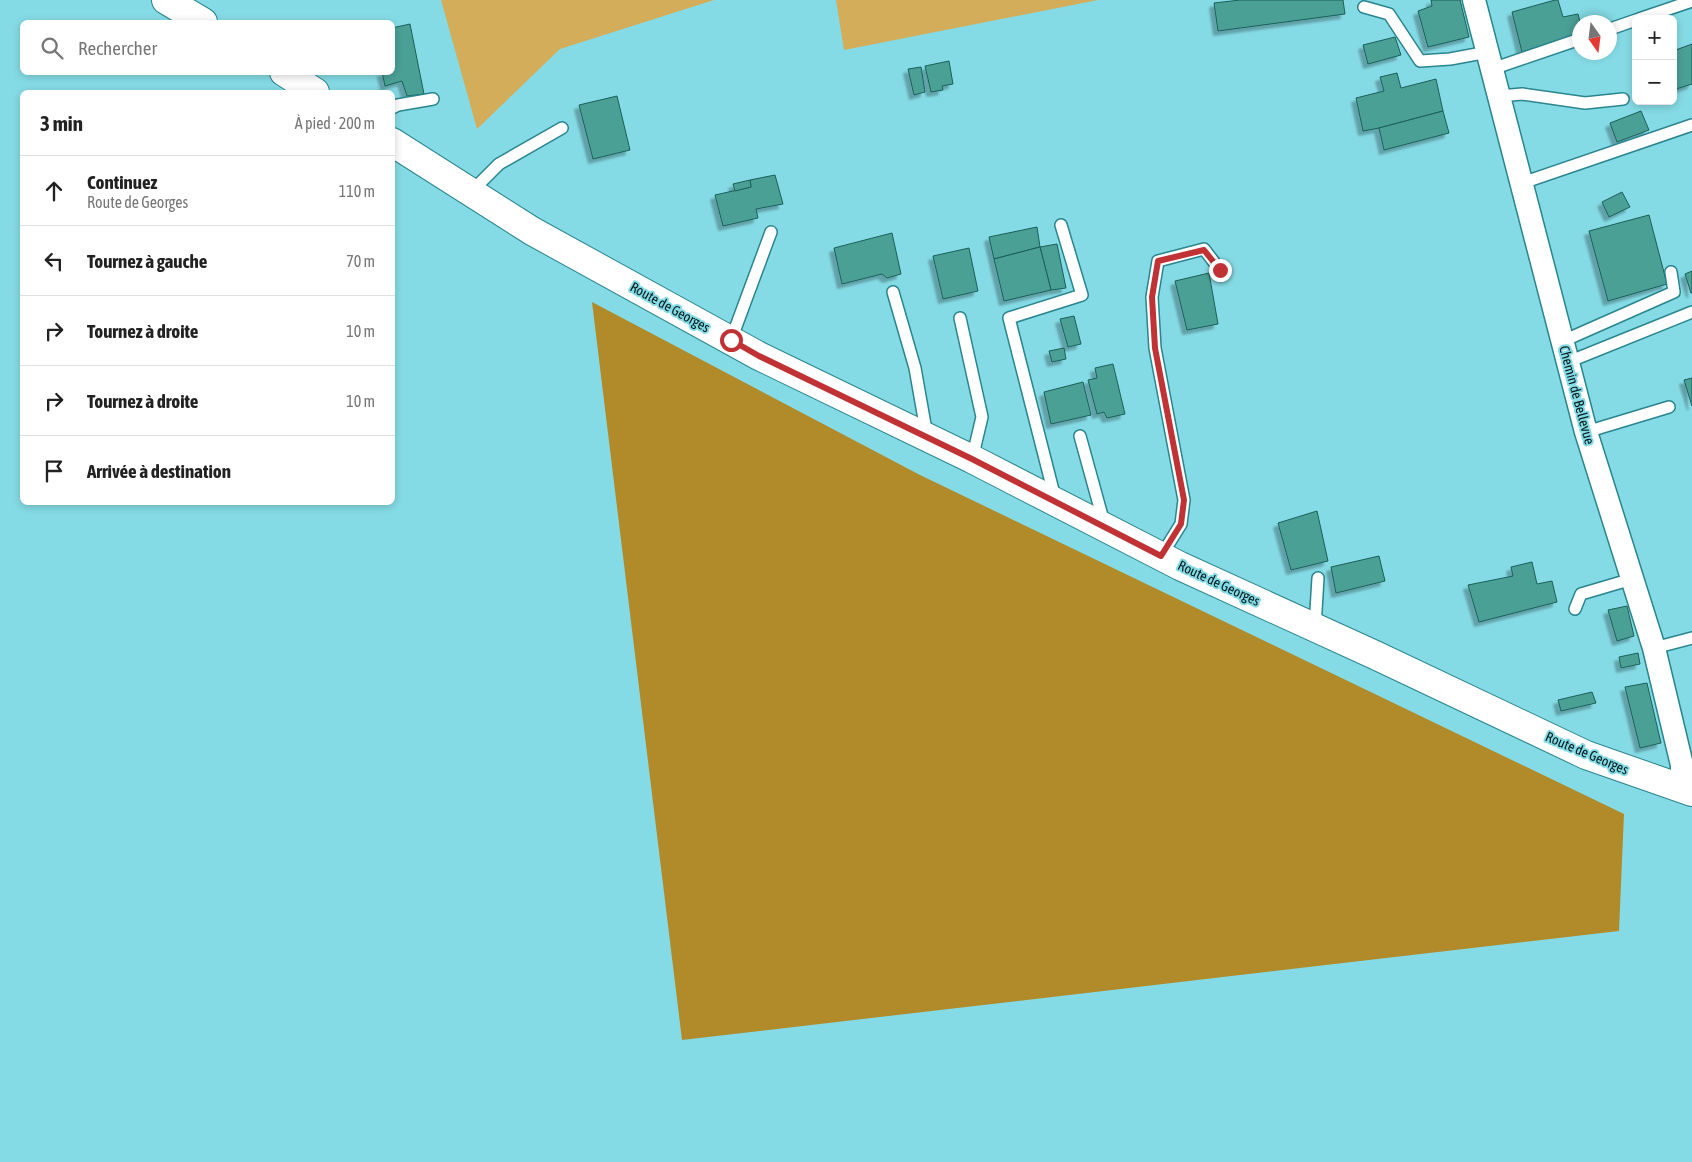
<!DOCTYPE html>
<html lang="fr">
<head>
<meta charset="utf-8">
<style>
  :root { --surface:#fff; --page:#f6f6f6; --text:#222; --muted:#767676; --line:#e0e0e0 }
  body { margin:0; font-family:"Asap Condensed",sans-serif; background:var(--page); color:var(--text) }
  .controls { position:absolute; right:15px; top:15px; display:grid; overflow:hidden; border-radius:8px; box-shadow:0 2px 8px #0003 }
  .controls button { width:45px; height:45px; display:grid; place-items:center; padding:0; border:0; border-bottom:1px solid var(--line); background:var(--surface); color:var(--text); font:25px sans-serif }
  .compass { position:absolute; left:1572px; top:15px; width:45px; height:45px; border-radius:50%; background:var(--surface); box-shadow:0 2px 8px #0003; rotate:166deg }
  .stop { position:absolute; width:15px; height:15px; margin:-11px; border:4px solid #c13234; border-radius:50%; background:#fff }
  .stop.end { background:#c13234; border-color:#fff; box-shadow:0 1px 5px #0008 }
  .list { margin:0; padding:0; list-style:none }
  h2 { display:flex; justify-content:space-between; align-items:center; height:65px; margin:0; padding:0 20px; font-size:21px }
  h2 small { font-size:16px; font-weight:400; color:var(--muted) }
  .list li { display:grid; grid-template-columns:32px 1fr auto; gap:15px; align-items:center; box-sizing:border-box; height:70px; padding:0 20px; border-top:1px solid var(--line) }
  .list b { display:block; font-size:19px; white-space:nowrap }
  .list p { margin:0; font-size:16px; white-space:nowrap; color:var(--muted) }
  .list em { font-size:16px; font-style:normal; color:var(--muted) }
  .icon { flex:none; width:28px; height:28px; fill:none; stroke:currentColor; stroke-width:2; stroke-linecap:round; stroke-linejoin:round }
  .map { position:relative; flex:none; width:1692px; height:1162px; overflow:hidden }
  .search { position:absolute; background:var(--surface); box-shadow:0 2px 8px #0003; left:20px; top:20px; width:375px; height:55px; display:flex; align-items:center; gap:12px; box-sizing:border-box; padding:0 18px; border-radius:8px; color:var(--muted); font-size:19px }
  .panel { position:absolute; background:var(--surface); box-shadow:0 2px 8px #0003; left:20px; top:90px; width:375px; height:415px; border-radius:8px }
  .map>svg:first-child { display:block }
</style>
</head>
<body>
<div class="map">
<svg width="1692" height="1162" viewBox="0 0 1692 1162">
  <defs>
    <filter id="shadow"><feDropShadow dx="-4.5" dy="4.5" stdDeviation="1" flood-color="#0004"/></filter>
  </defs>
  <rect width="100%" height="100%" fill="#85dbe5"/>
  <g fill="#d3ad59">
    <polygon points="441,0 714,0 560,49 477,129"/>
    <polygon points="836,0 1098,0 844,50"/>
  </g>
  <polygon fill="#b18a2a" points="592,302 920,475 1624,814 1619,931 682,1040"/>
  <g fill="#4ba096" stroke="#1b5f58" filter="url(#shadow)">
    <polygon points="1240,0 1343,0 1345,14 1218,31 1214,3"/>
    <polygon points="1431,0 1460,0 1469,37 1428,47 1418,11 1432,6"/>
    <polygon points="1555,0 1558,0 1563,17 1578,14 1580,22 1580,33 1522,52 1512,12"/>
    <polygon points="410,24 424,94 407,96 402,81 385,86 382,72 392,72 392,28"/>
    <polygon points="1395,37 1401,55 1368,64 1363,45"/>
    <polygon points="1692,44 1692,84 1673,90 1673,51"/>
    <polygon points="949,61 953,84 942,86 943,90 931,92 925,66"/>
    <polygon points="921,67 925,92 914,95 908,69"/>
    <polygon points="1397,73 1401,88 1436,79 1443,111 1379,128 1363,131 1356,98 1384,91 1380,77"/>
    <polygon points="617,96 630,150 593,159 579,105"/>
    <polygon points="1443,111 1449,133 1384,150 1379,128"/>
    <polygon points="1641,111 1649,130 1617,142 1610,123"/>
    <polygon points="775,175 783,204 756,209 758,218 723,226 715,195 751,187 750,180"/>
    <polygon points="750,180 751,187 735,191 733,184"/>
    <polygon points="1622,192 1630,207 1609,217 1602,202"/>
    <polygon points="1649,215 1667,284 1608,301 1589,231"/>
    <polygon points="1037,227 1040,247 994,259 989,237"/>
    <polygon points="892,233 901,274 887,278 882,274 842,284 834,248"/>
    <polygon points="1057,244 1066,288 1051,290 1040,247"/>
    <polygon points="1040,247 1051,290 1004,301 994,259"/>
    <polygon points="969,248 978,291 943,299 933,256"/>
    <polygon points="1692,271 1692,293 1691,293 1685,274"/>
    <polygon points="1209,273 1218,324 1187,330 1175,281"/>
    <polygon points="1074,316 1081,344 1068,347 1060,319"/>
    <polygon points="1064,348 1066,359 1052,362 1049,351"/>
    <polygon points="1113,364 1125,414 1107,418 1104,412 1097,414 1088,380 1097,378 1095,368"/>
    <polygon points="1692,378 1692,406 1684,380"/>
    <polygon points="1083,382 1091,415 1051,424 1044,392"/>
    <polygon points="1317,511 1328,561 1291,570 1278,523"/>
    <polygon points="1379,556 1385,581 1336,593 1331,567"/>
    <polygon points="1532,562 1537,584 1552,581 1557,602 1479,622 1468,585 1513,576 1511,567"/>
    <polygon points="1627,606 1634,636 1617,641 1608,610"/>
    <polygon points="1638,653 1640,664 1621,668 1619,657"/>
    <polygon points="1647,683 1661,743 1640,748 1625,687"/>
    <polygon points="1592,692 1596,703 1561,711 1558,700"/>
  </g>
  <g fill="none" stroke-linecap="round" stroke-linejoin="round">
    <defs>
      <g id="service">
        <polyline points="1364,7 1389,14 1420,61 1450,59 1488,52"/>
        <polyline points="1639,19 1692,1"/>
        <polyline points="1610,29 1636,20"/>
        <polyline points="1492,69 1580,39"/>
        <polyline points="1500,96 1522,94 1585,103 1623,99"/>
        <polyline points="392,108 398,105 433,99"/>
        <polyline points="1522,183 1692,125"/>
        <polyline points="471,192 499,164 562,128"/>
        <polyline points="893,292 915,368 927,436"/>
        <polyline points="960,318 982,417 972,459"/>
        <polyline points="731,340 771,232"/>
        <polyline points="1563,341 1674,292 1671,272"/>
        <polyline points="1568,362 1692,312"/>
        <polyline points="1586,432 1669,407"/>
        <polyline points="1080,436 1104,523"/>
        <polyline points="1055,498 1009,318 1082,295 1061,225"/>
        <polyline points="1161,556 1181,524 1184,500 1155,348 1152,297 1158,261 1204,249 1220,270"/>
        <polyline points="1575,609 1581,594 1632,579"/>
        <polyline points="1315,627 1318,578"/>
        <polyline points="1654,648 1692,638"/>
      </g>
      <polyline id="minor" points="1474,0 1586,432 1654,648 1682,765 1682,789"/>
      <g id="tertiary">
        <polyline points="166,0 203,22"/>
        <polyline points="284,72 315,92"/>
        <polyline points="392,142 532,231 759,356 972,459 1180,566 1375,655 1586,755 1692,792"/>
      </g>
    </defs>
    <use href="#service" stroke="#29858e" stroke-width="14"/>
    <use href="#minor" stroke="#29858e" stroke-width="25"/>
    <use href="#tertiary" stroke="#29858e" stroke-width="30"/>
    <use href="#service" stroke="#fff" stroke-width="11"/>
    <use href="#minor" stroke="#fff" stroke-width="22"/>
    <use href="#tertiary" stroke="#fff" stroke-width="28"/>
  </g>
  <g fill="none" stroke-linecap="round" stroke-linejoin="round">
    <polyline stroke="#c13234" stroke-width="6" points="731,340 759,356 972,459 1161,556 1181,524 1184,500 1155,348 1152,297 1158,261 1204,250 1220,270"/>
  </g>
  <g text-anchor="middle" stroke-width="4" stroke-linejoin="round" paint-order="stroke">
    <g font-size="14" fill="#00181b" stroke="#85dbe5">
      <text transform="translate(670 307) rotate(29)" y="5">Route de Georges</text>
      <text transform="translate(1577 395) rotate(75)" y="5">Chemin de Bellevue</text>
      <text transform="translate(1219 583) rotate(25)" y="5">Route de Georges</text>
      <text transform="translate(1587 753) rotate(23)" y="5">Route de Georges</text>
    </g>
  </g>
</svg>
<div class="controls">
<button>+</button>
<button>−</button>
</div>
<svg class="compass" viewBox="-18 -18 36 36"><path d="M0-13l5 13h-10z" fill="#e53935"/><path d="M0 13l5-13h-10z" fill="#767676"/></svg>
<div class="stop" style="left:731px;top:340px"></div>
<div class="stop end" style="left:1220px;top:270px"></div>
<div class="search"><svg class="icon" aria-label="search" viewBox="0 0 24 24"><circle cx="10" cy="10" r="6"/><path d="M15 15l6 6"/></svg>Rechercher</div>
<section class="panel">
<h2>3 min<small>À pied · 200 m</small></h2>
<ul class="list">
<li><svg class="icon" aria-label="ahead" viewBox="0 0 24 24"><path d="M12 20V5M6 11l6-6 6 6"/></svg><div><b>Continuez</b><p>Route de Georges</p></div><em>110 m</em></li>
<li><svg class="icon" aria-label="left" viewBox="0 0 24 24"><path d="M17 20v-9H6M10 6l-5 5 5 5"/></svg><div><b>Tournez à gauche</b></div><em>70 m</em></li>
<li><svg class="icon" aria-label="right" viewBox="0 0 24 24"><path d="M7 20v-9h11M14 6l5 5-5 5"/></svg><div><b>Tournez à droite</b></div><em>10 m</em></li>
<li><svg class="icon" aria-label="right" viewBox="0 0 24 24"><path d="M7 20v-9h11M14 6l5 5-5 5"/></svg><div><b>Tournez à droite</b></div><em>10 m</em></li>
<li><svg class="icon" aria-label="arrive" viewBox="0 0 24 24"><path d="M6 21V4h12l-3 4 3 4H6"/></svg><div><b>Arrivée à destination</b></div></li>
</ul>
</section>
</div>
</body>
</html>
